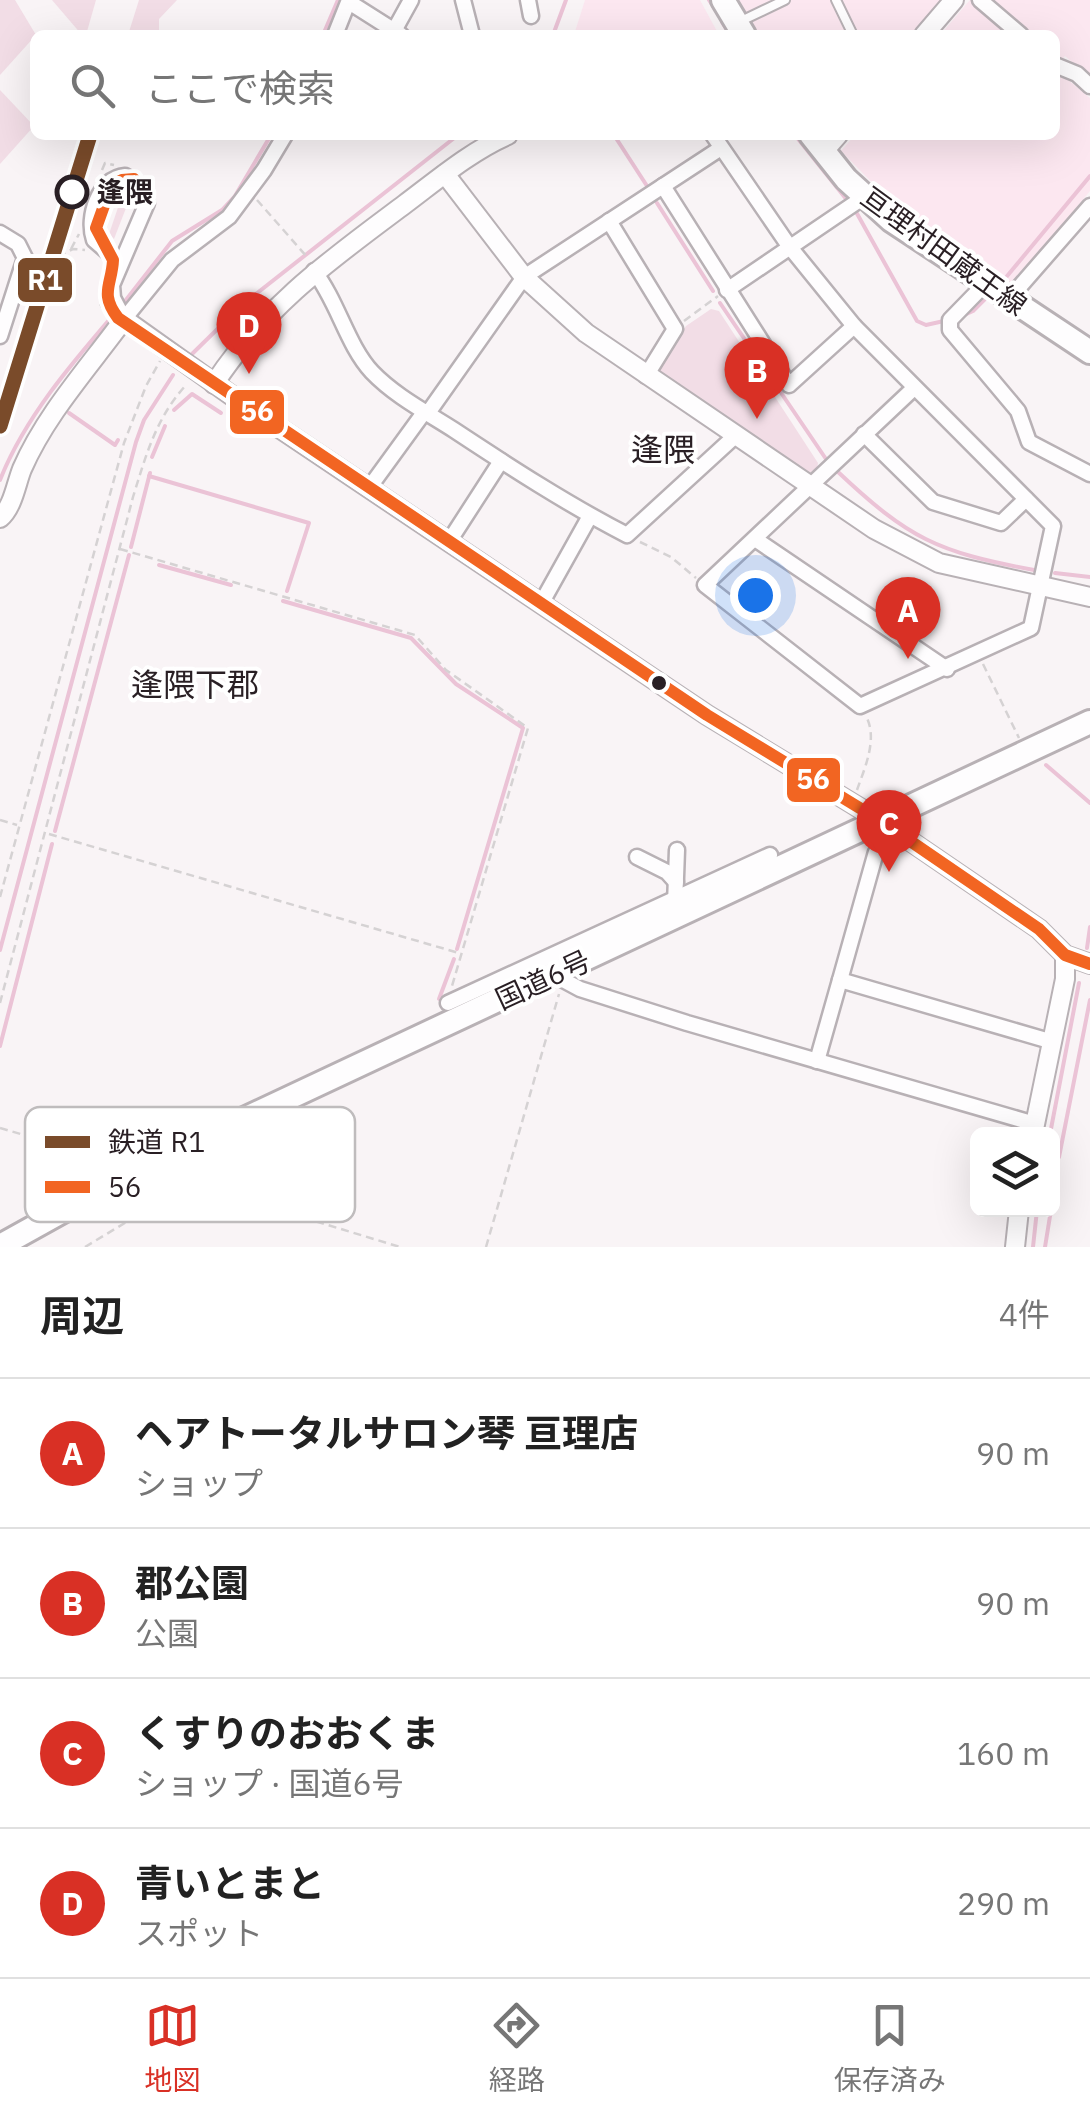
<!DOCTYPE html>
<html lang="ja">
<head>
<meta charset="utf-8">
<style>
  :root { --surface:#fff; --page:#f6f6f6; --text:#222; --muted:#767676; --line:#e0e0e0; --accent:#d93025 }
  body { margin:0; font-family:"IBM Plex Sans","Noto Sans JP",sans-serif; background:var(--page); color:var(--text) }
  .controls { position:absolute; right:30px; bottom:30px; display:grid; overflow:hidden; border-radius:15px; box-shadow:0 10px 40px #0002 }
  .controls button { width:90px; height:90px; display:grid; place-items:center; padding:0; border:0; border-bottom:2px solid var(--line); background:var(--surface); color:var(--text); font:50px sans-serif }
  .you { position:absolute; left:755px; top:595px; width:35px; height:35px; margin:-25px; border:8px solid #fff; border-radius:50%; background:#1a73e8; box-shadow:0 0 0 15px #1a73e833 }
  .badge { display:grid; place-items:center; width:65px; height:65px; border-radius:50%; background:var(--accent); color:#fff; font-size:32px; font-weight:700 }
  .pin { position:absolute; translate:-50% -82px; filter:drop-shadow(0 2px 5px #0008) }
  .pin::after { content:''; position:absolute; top:52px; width:35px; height:30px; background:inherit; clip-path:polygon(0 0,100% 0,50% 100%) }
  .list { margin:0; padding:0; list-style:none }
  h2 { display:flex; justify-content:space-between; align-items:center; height:130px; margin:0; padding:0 40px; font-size:42px }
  h2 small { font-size:32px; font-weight:400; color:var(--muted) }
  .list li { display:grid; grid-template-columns:65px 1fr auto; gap:30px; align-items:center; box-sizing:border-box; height:150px; padding:0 40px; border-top:2px solid var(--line) }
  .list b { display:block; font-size:38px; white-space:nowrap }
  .list p { margin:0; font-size:32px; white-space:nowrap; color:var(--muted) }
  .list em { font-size:32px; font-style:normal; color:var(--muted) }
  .icon { flex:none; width:55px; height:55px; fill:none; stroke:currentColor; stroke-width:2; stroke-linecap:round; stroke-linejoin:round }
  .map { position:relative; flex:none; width:1090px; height:1247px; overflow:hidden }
  .search { position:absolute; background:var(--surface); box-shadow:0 10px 40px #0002; left:30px; right:30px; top:30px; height:110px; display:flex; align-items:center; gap:25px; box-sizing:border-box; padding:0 35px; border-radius:15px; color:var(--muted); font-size:38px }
  .sheet { height:730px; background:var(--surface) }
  nav { display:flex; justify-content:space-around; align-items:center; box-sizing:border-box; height:140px; border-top:2px solid var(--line); background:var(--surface); font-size:28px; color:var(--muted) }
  nav a { display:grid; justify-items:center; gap:5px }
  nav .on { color:var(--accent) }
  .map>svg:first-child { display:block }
</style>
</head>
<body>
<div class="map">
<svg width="1090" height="1247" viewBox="0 0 1090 1247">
  <rect width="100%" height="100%" fill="#f9f4f6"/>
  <g fill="#fce7f0">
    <polygon points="585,0 700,0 719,35 574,35"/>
    <polygon points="738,0 941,0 912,35 758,35"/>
    <polygon points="970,0 973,0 1015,35 940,35"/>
    <polygon points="986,0 1090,0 1090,77 1065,56 1059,62 1055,59 1055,35 1027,35"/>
    <polygon points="1055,69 1090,98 1090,191 1011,287 904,215 841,151 855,135 1055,135"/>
  </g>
  <g fill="#f2dde6">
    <polygon points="0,0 15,0 36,35 0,75"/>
    <polygon points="52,0 96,0 86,35 82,35"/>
    <polygon points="139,0 177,0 159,19 159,35 128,35"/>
    <polygon points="0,90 34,126 0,164"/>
    <polygon points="131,186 133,190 114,239 109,234 125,187"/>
    <polygon points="711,309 719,311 818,463 817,468 807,475 662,375 659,369 686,326"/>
  </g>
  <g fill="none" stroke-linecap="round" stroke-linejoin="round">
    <g stroke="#ebc3d6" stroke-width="4">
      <polyline points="709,0 715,9"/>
      <polyline points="722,22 730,35"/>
      <polyline points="323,35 338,0"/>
      <polyline points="553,35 566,0"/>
      <polyline points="614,135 647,186"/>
      <polyline points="795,135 847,200"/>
      <polyline points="657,203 713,291"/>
      <polyline points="855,210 917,321 926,325 944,321"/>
      <polyline points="1003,281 1090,176"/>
      <polyline points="720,303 826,459"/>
      <polyline points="122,305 172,241 222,210 235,196 271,135"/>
      <polyline points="960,317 973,311 987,297"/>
      <polyline points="192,354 242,305 458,135"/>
      <polyline points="174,410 192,394 221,413"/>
      <polyline points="69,413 115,445 118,440"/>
      <polyline points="152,457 165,426"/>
      <path d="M837,471C909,539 937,552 1034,570"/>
      <polyline points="149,476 309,523 287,591"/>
      <path d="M0,480C25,417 72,363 116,312"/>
      <polyline points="131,547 150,473"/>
      <polyline points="159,565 231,585"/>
      <polyline points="1055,573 1090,577"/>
      <polyline points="283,601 411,638 456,684 523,728 457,949"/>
      <polyline points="1046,765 1090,803"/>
      <polyline points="55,831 129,555"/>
      <polyline points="1087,948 1090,927"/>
      <polyline points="0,950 136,442 144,420 173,375"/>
      <polyline points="439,999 454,959"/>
      <polyline points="0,1046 52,844"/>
      <polyline points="1050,1134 1079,983"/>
      <polyline points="1059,1157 1090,1000"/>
      <polyline points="1052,1199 1057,1168"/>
      <polyline points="1033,1247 1037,1210"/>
      <polyline points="1045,1247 1051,1210"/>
    </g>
    <defs>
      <g id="service">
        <polyline points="836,0 853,35"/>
        <polyline points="741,21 785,0"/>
      </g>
      <g id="minor">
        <polyline points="463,0 472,35"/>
        <polyline points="528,0 531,16"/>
        <polyline points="980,0 1021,35"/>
        <polyline points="349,2 401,35"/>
        <polyline points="395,29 411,0"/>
        <polyline points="335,35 349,0"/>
        <polyline points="1055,65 1077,74 1090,86"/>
        <polyline points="713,135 789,246 854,326 1053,526 1031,628 860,706 705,585 913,389"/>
        <polyline points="663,186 789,385 854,326"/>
        <polyline points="609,221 675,329 646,376"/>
        <polyline points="0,233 18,244 25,258 0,336"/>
        <path d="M109,253L94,240C86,217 99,178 125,176L142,186L147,203L112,285L113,298L124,319"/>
        <path d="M314,271C338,302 347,345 372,372C395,396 426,412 454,430C510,467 567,504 627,535L734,437"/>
        <polyline points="985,284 950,320 950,330 1018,411 1029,442 1090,474"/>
        <polyline points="727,290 864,197"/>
        <polyline points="1008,300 1090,206"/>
        <polyline points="124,319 172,260 229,217 264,170 285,135"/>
        <polyline points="428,413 524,277 721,148"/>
        <polyline points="864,434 933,502 1001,523 1026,499"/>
        <polyline points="369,488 425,411"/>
        <polyline points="755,539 947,669"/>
        <polyline points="450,540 501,461"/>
        <polyline points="542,602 590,516"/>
        <polyline points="876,852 840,980 1053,1042"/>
        <polyline points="637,857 667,872 676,882"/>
        <polyline points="675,904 677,850"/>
        <polyline points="554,975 580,989 687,1023 1035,1124"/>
        <polyline points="448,1003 770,855"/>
        <polyline points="817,1061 840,980"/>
      </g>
      <g id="tertiary">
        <polyline points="924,35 954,0"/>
        <polyline points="824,151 838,135"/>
        <polyline points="445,174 524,277 586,333 874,529 939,563 1090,597"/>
        <path d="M214,384C266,305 330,260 405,204C437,180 471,151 508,135"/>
        <path d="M0,518C13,507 16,484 22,469C46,414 89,367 124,319L242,403L707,715L881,821L1039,929L1065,955L1090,964"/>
        <polyline points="1033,1134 1065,979 1065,955"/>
        <polyline points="1015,1247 1019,1210"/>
      </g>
      <g id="primary">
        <polyline points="723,0 744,35"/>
        <polyline points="811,135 846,179 891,220 1090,352"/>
      </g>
      <polyline id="trunk" points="0,1246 144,1166 1090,722"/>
    </defs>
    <use href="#service" stroke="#b8b1b5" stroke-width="12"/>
    <use href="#minor" stroke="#b8b1b5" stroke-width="19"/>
    <use href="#tertiary" stroke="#b8b1b5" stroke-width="22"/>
    <use href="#primary" stroke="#b8b1b5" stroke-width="28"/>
    <use href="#trunk" stroke="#b8b1b5" stroke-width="28"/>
    <g stroke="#d5d2d3" stroke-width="2.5" stroke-dasharray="8 5" stroke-linecap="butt">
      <polyline points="524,138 533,135"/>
      <polyline points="102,170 105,163 114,165"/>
      <polyline points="257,200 308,258"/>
      <polyline points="71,249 79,234"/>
      <polyline points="58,256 73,249 85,250"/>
      <polyline points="35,285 32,298 42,302 55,264"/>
      <polyline points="100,304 108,318"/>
      <polyline points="684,321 718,296"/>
      <polyline points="640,542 671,557 696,578"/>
      <polyline points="120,549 415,635 446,670 528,728 452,986"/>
      <polyline points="983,664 1019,738"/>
      <path d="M857,790C865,767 878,739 866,716"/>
      <polyline points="0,820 17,825"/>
      <polyline points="49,834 459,953"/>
      <polyline points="0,897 124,443 146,386 160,361"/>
      <path d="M0,1003L133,497C146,455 156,418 186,385"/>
      <polyline points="0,1128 114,1161"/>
      <polyline points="167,1176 400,1247"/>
      <polyline points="85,1247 191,1183"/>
      <polyline points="486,1247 559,994"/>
    </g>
    <use href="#service" stroke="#fefdfe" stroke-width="8"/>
    <use href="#minor" stroke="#fefdfe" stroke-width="14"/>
    <use href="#tertiary" stroke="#fefdfe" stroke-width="18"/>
    <use href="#primary" stroke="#fefdfe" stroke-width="22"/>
    <use href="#trunk" stroke="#fefdfe" stroke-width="22"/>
    <defs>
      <path id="bus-1" d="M134,179L122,180L111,186L96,228L113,260C112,285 99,293 118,318L707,715L881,821L1039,929L1065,955L1090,964"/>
    </defs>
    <use href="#bus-1" stroke="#fff" stroke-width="20"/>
    <use href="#bus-1" stroke="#f26522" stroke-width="12"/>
    <defs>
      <polyline id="rail-1" points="0,426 90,135"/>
    </defs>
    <use href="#rail-1" stroke="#fff" stroke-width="22"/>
    <use href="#rail-1" stroke="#7a4b2a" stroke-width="15"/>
  </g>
  <circle fill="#fff" stroke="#291f24" stroke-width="5" cx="72" cy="192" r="15"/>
  <circle fill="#291f24" stroke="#fff" stroke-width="4" cx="659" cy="683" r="9"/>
  <g text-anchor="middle" stroke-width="8" stroke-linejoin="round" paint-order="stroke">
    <g font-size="28" font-weight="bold" fill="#291f24" stroke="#fff" text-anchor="start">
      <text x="97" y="202">逢隈</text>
    </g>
    <g font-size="28" fill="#291f24" stroke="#fff">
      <text transform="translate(944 251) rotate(36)" y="10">亘理村田蔵王線</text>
      <text transform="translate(543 980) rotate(-25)" y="10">国道6号</text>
    </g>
    <g font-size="32" fill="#291f24" stroke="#fff">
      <text x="663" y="461">逢隈</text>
      <text x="195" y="696">逢隈下郡</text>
    </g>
  </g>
  <rect x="25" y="1107" width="330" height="115" rx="15" fill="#fff" stroke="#bfbcbd" stroke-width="2.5"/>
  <rect x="45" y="1136" width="45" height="12" fill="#7a4b2a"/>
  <rect x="45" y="1181" width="45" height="12" fill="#f26522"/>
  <g font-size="28" fill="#291f24">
    <text x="108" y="1152">鉄道 R1</text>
    <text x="108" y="1197">56</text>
  </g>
  <g stroke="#fff" stroke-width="4">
    <rect x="16" y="256" width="58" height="48" rx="10" fill="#7a4b2a"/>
    <rect x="228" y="388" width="58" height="48" rx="10" fill="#f26522"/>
    <rect x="785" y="756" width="57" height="48" rx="10" fill="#f26522"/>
  </g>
  <g font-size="28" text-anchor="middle" font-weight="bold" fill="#fff">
    <text x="45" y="290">R1</text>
    <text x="257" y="421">56</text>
    <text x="813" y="789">56</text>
  </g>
</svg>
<div class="controls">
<button><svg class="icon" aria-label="layers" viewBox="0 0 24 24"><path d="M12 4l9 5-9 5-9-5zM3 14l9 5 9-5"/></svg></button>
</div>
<div class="you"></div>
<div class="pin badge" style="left:908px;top:659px">A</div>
<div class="pin badge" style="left:757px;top:419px">B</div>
<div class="pin badge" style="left:889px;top:872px">C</div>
<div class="pin badge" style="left:249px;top:374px">D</div>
<div class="search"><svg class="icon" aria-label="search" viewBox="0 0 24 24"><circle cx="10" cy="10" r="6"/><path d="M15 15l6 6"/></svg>ここで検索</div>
</div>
<section class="sheet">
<h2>周辺<small>4件</small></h2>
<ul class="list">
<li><span class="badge">A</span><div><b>ヘアトータルサロン琴 亘理店</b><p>ショップ</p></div><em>90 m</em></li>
<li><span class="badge">B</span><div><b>郡公園</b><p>公園</p></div><em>90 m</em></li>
<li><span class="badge">C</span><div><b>くすりのおおくま</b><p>ショップ · 国道6号</p></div><em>160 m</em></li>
<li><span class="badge">D</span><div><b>青いとまと</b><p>スポット</p></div><em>290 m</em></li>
</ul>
</section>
<nav>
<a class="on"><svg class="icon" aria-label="map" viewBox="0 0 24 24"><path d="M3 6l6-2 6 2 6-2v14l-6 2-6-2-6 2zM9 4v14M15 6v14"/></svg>地図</a>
<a><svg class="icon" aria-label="directions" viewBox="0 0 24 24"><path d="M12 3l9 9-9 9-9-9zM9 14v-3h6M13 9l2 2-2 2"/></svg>経路</a>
<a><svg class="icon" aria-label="saved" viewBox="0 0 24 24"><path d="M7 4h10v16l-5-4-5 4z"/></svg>保存済み</a>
</nav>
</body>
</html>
